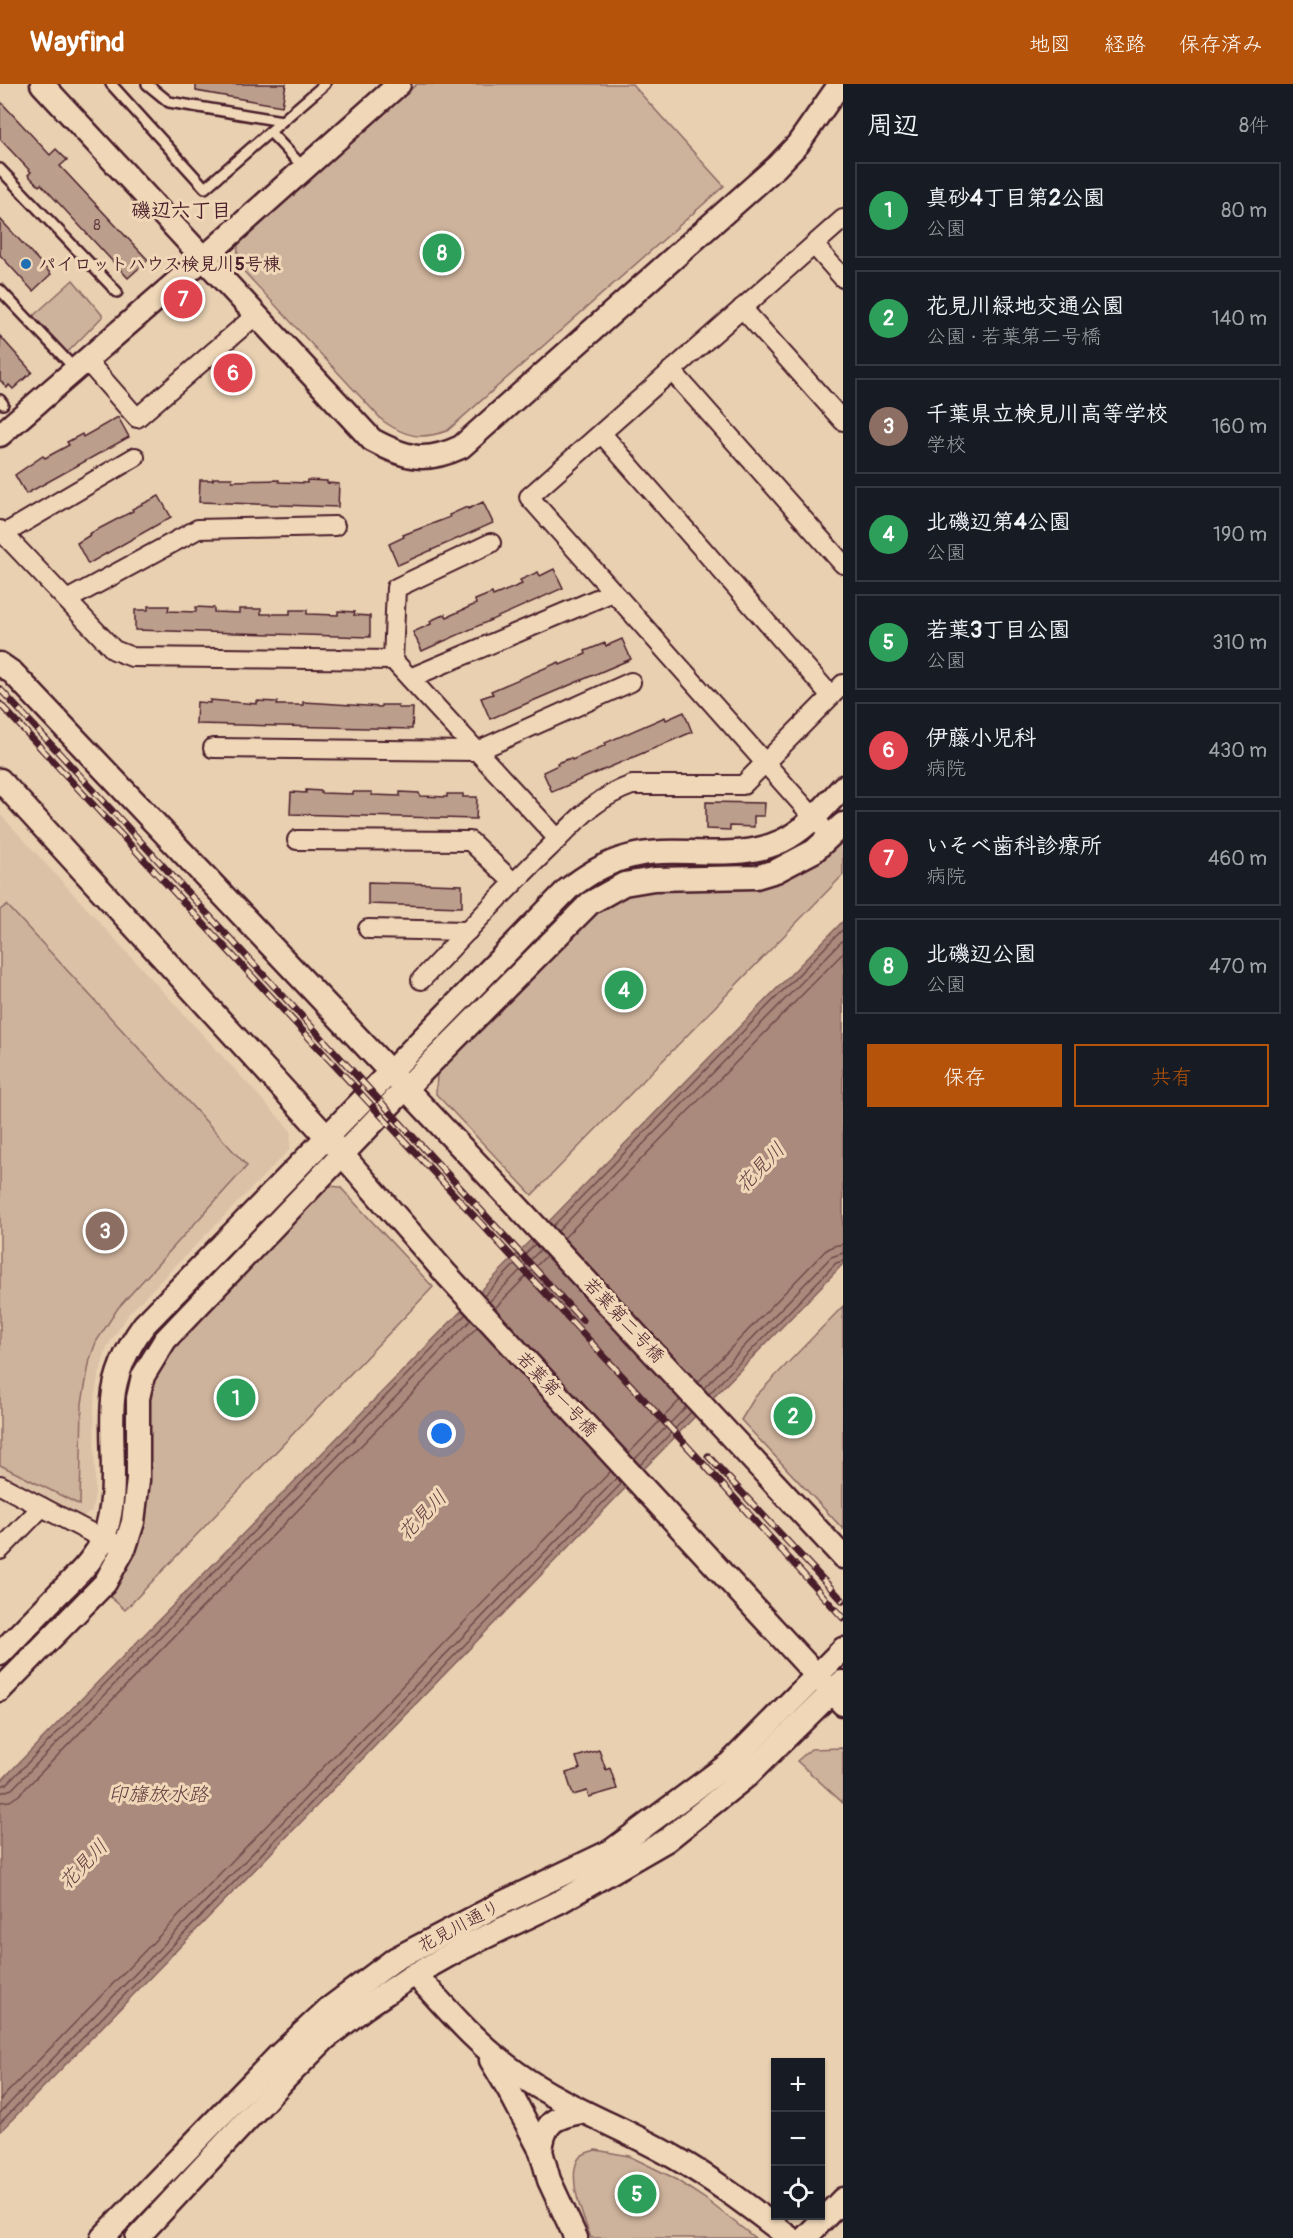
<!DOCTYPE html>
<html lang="ja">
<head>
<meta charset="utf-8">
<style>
  :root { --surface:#171b24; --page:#20242c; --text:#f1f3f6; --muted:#9ea1a6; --line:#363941; --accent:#b45309 }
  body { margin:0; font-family:Pangolin,"Klee One",sans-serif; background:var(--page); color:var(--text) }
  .controls { position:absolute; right:18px; bottom:18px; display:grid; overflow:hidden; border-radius:0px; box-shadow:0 2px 4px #0004 }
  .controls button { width:54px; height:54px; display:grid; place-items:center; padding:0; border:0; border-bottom:2px solid var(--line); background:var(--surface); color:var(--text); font:30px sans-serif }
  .you { position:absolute; left:442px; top:1350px; width:21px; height:21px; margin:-15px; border:4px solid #fff; border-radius:50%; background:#1a73e8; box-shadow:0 0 0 9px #1a73e833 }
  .badge { display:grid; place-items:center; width:39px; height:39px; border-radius:50%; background:var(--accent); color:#fff; font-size:20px; font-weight:700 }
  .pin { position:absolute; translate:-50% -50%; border:3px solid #fff; box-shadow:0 2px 6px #0006 }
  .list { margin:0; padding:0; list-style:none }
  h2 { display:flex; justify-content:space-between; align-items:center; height:78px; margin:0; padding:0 24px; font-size:26px }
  h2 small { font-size:20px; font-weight:400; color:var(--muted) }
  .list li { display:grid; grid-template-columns:39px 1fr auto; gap:18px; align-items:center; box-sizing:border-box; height:96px; margin:0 12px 12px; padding:0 12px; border:2px solid var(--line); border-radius:0px }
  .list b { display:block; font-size:22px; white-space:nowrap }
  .list p { margin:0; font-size:20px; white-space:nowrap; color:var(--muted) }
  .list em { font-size:20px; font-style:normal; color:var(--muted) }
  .actions { display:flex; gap:12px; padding:18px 24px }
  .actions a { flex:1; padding:14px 0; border:2px solid var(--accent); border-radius:0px; text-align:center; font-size:21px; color:var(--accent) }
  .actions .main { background:var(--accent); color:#fff }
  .icon { flex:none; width:33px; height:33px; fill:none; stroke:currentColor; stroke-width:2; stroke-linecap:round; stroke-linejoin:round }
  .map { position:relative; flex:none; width:843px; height:2154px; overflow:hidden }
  header { display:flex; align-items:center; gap:36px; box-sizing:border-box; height:84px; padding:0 30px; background:var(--accent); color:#fff }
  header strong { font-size:28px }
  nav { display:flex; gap:33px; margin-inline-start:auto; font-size:21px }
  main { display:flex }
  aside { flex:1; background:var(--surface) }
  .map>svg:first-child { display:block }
</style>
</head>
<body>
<header>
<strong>Wayfind</strong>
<nav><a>地図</a><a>経路</a><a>保存済み</a></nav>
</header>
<main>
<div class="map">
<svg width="843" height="2154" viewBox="0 0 843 2154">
  <rect width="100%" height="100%" fill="#e8d0b1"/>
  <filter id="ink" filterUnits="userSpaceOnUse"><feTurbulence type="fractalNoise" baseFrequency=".0167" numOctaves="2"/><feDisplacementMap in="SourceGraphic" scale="12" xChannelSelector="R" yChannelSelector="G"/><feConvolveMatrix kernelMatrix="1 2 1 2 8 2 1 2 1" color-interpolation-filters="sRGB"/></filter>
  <g filter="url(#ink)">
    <polygon fill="#dbc1a6" points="0,730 291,1047 290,1065 130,1228 107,1263 97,1298 94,1321 95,1409 92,1427 83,1433 0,1391"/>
    <g fill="#ceb39c" stroke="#8c6964" stroke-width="1.5">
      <path d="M417,0H632L724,102L447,347C420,356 406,353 383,337L237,180L238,159Z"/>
      <polygon points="73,196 103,232 65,271 32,233"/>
      <polygon points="843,749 843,791 532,1111 436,1010 437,990 596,823 624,809 663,803 756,800 798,788 838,761 836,755"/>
      <polygon points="7,821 247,1082 118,1224 96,1258 90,1275 82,1319 80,1421 0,1381 0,826"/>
      <polygon points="329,1102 340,1103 433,1203 125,1526 106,1509 130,1473 144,1328 160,1275"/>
      <polygon points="843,1222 843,1445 741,1336 755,1313"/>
      <polygon points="843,1664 843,1719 797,1677 811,1665"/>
      <path d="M596,2066L629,2072L672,2093L704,2114L755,2154H591C584,2136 566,2093 579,2074C583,2069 589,2068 596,2066Z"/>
    </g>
    <polygon fill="#aa8a7c" stroke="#845f5c" stroke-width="1.5" points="843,837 843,1180 0,2048 0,1698"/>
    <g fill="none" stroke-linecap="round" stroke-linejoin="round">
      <g stroke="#704a4b" stroke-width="1.5">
        <polyline points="553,1142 843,845"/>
        <polyline points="558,1147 843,856"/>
        <polyline points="564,1154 843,869"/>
        <polyline points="484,1212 535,1160"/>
        <polyline points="489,1218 540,1166"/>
        <polyline points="495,1224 546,1172"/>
        <polyline points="698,1298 825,1167 833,1162 843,1160"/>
        <polyline points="704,1304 831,1173 843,1169"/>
        <polyline points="709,1310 836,1179 843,1177"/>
        <polyline points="629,1369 680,1316"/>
        <polyline points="635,1375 686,1323"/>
        <polyline points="640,1381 691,1328"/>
        <polyline points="0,1702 7,1700 466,1230"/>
        <polyline points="0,1709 12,1705 471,1236"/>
        <polyline points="0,1718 10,1717 19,1711 477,1243"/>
        <polyline points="0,2016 611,1387"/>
        <polyline points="0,2029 617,1394"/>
        <polyline points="0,2039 622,1399"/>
      </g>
    </g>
    <g fill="#bc9e8c" stroke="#4a1f2b" stroke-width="1.5">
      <polygon points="196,0 286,0 282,22 196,7"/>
      <polygon points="0,17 50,71 56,65 67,76 60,82 148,176 128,194 41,100 39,102 28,91 31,88 0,55"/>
      <polygon points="0,135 51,190 33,207 0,171"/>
      <polygon points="0,252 32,288 13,305 9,301 7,304 0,296"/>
      <polygon points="118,333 129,353 26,410 15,391 43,372 45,374 69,361 67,358 82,350 83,353"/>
      <polygon points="213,394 232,394 232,397 279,396 279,398 307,399 307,396 327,397 327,399 339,400 338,423 199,418 200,396 213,396"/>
      <polygon points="159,412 171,433 88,480 77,459 90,451 89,450 133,427 132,425"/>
      <polygon points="483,418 493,439 398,481 389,460 404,453 403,451 450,433 449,431 467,423 468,425"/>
      <polygon points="554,485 563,504 422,567 413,548 431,540 430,537 445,530 447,533 476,520 475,516 492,509 493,512 522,500 520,496 538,488 540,492"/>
      <polygon points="148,522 169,522 168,527 196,528 196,523 214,524 214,528 239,529 239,525 261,525 261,530 290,530 290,526 307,526 307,530 338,531 338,527 355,528 354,531 370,532 370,553 135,546 135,526 148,526"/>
      <polygon points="622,555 631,575 490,635 481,614 493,610 491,607 559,578 560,581 586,570 585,567 605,559 606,562"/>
      <polygon points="210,616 257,620 257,617 277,618 277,621 303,621 303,618 321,619 381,623 381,621 398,621 398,624 413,624 412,645 196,640 197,618 210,619"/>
      <polygon points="684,628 692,648 552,708 543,688 558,681 557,679 571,674 572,676 606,661 605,659 665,633 666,636"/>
      <polygon points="306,706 321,707 321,709 353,710 353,708 372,708 372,711 400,712 400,708 419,709 420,712 447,713 447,710 463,710 463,713 477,713 476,735 290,730 291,708 306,709"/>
      <polygon points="706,718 765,719 764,732 754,732 754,743 730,742 730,746 706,745"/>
      <polygon points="368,798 462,801 462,823 368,820"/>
      <polygon points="599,1666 606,1686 610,1684 617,1705 589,1713 587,1707 573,1711 566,1689 580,1685 576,1673"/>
    </g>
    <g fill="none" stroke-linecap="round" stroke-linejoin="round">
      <defs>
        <g id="service">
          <polyline points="111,0 205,104 325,0"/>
          <polyline points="147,0 169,18 282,37"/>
          <polyline points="270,48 304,84"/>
          <polyline points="0,85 117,208"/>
          <polyline points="0,206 76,286"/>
          <polyline points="0,316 3,320"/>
        </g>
        <g id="minor">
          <polyline points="814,161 843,194"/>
          <polyline points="742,224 843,337"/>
          <polyline points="87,277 137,334 256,231"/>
          <polyline points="671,286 843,480"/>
          <polyline points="602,350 831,612"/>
          <polyline points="0,446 114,566 132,573 393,576"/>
          <polyline points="4,450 135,373"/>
          <polyline points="491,459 396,504 393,576 558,755"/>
          <polyline points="67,516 198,445 335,442"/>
          <polyline points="410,594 613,508"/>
          <polyline points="213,664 477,667 631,598"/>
          <polyline points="831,753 529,413 843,135"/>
          <polyline points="297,756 470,757 513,798"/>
          <polyline points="368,845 468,847"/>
          <path d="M421,896C463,852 505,806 549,764C578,736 593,715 632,701H743L843,600"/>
          <polyline points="0,1401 103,1455 115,1459"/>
          <polyline points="0,1466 42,1423"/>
        </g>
        <g id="tertiary">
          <path d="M42,0L372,356C406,374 424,380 461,363L776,83L798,60L840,0"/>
          <polyline points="0,351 204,174 399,0"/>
          <polyline points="0,580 13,589 515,1120 843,1473"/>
          <polyline points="0,696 327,1053 447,1191 843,1620"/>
          <path d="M0,1570C19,1550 39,1530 58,1510C74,1494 95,1476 104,1453C120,1409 109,1361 113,1316C115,1288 128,1263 144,1241L568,805C587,791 605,779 628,773C678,759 733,780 782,757C807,745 824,723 843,703"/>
          <polyline points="0,1606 105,1499 125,1463 133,1438 138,1396 138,1314 143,1292 165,1256 405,1005 590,819 624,800 654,795 756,793 776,787 814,767 843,740"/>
          <path d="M415,1890C447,1925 478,1962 517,1989C566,2024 622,2043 674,2073C715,2096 752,2125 790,2154"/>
          <polyline points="491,1976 509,2006 541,2067 549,2096 576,2154"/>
          <path d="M541,2067C544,2038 554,2033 582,2028"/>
          <polyline points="102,2154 279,1971 327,1926 395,1875 502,1819 611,1767 730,1679 843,1565"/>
          <polyline points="137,2154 286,1994 326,1954 363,1925 410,1893 460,1865 561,1817 667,1756 747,1692 842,1598"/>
          <polyline points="805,2154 843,2115"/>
        </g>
      </defs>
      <use href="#service" stroke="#4a1f2b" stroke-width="14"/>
      <use href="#minor" stroke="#4a1f2b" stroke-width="22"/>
      <use href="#tertiary" stroke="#4a1f2b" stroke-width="27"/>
      <use href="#service" stroke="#efd7b7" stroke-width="9"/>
      <use href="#minor" stroke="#efd7b7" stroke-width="18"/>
      <use href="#tertiary" stroke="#efd7b7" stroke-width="22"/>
      <defs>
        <g id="rail">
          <polyline points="0,605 582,1236"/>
          <polyline points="0,620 700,1376 843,1534"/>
          <polyline points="708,1372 843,1517"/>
        </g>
      </defs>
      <use href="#rail" stroke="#4a1f2b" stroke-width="7"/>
      <use href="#rail" stroke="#efd7b7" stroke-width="4.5" stroke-dasharray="14" stroke-linecap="butt"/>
    </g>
  </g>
  <circle fill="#1f6fb2" stroke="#efd7b7" stroke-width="2" cx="26" cy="180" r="6"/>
  <g text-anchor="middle" stroke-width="6" stroke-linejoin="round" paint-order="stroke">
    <g font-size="15" fill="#663f43">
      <text x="97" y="146">8</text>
    </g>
    <g font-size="18" font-weight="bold" fill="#4a1f2b" stroke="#efd7b7" text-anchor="start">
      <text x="38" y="186">パイロットハウス検見川5号棟</text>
    </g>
    <g font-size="18" fill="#4a1f2b" stroke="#efd7b7">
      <text transform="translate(624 1236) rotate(47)" y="6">若葉第二号橋</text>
      <text transform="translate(557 1310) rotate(47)" y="6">若葉第一号橋</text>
      <text transform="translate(459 1842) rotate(-28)" y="6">花見川通り</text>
    </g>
    <g font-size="20" font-weight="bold" fill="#4a1f2b" stroke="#efd7b7">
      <text x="181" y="133">磯辺六丁目</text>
    </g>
    <g font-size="20" font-style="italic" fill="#623a3f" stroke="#efd7b7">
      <text transform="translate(760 1083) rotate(-46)" y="7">花見川</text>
      <text transform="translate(422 1431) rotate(-46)" y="7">花見川</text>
      <text x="158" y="1717">印旛放水路</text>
      <text transform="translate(83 1780) rotate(-46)" y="7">花見川</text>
    </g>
  </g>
</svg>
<div class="controls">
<button>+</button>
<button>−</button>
<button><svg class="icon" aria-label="locate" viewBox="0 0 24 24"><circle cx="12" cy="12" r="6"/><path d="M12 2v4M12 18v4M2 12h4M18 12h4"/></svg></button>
</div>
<div class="you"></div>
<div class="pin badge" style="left:236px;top:1314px;background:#2e9e5b">1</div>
<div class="pin badge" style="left:793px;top:1332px;background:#2e9e5b">2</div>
<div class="pin badge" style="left:105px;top:1147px;background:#8d6e63">3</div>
<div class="pin badge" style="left:624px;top:906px;background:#2e9e5b">4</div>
<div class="pin badge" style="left:637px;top:2110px;background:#2e9e5b">5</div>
<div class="pin badge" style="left:233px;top:289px;background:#e0444e">6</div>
<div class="pin badge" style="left:183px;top:215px;background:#e0444e">7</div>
<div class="pin badge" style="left:442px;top:169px;background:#2e9e5b">8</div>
</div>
<aside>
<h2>周辺<small>8件</small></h2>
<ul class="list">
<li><span class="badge" style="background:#2e9e5b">1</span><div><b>真砂4丁目第2公園</b><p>公園</p></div><em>80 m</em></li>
<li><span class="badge" style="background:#2e9e5b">2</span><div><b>花見川緑地交通公園</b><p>公園 · 若葉第二号橋</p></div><em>140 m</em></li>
<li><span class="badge" style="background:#8d6e63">3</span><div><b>千葉県立検見川高等学校</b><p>学校</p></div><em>160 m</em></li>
<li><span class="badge" style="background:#2e9e5b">4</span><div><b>北磯辺第4公園</b><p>公園</p></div><em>190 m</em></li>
<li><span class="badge" style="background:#2e9e5b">5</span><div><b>若葉3丁目公園</b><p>公園</p></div><em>310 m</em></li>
<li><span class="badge" style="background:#e0444e">6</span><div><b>伊藤小児科</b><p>病院</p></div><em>430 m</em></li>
<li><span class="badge" style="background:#e0444e">7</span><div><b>いそべ歯科診療所</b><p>病院</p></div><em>460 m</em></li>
<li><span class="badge" style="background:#2e9e5b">8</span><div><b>北磯辺公園</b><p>公園</p></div><em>470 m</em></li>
</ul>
<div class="actions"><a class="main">保存</a><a>共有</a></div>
</aside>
</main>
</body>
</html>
